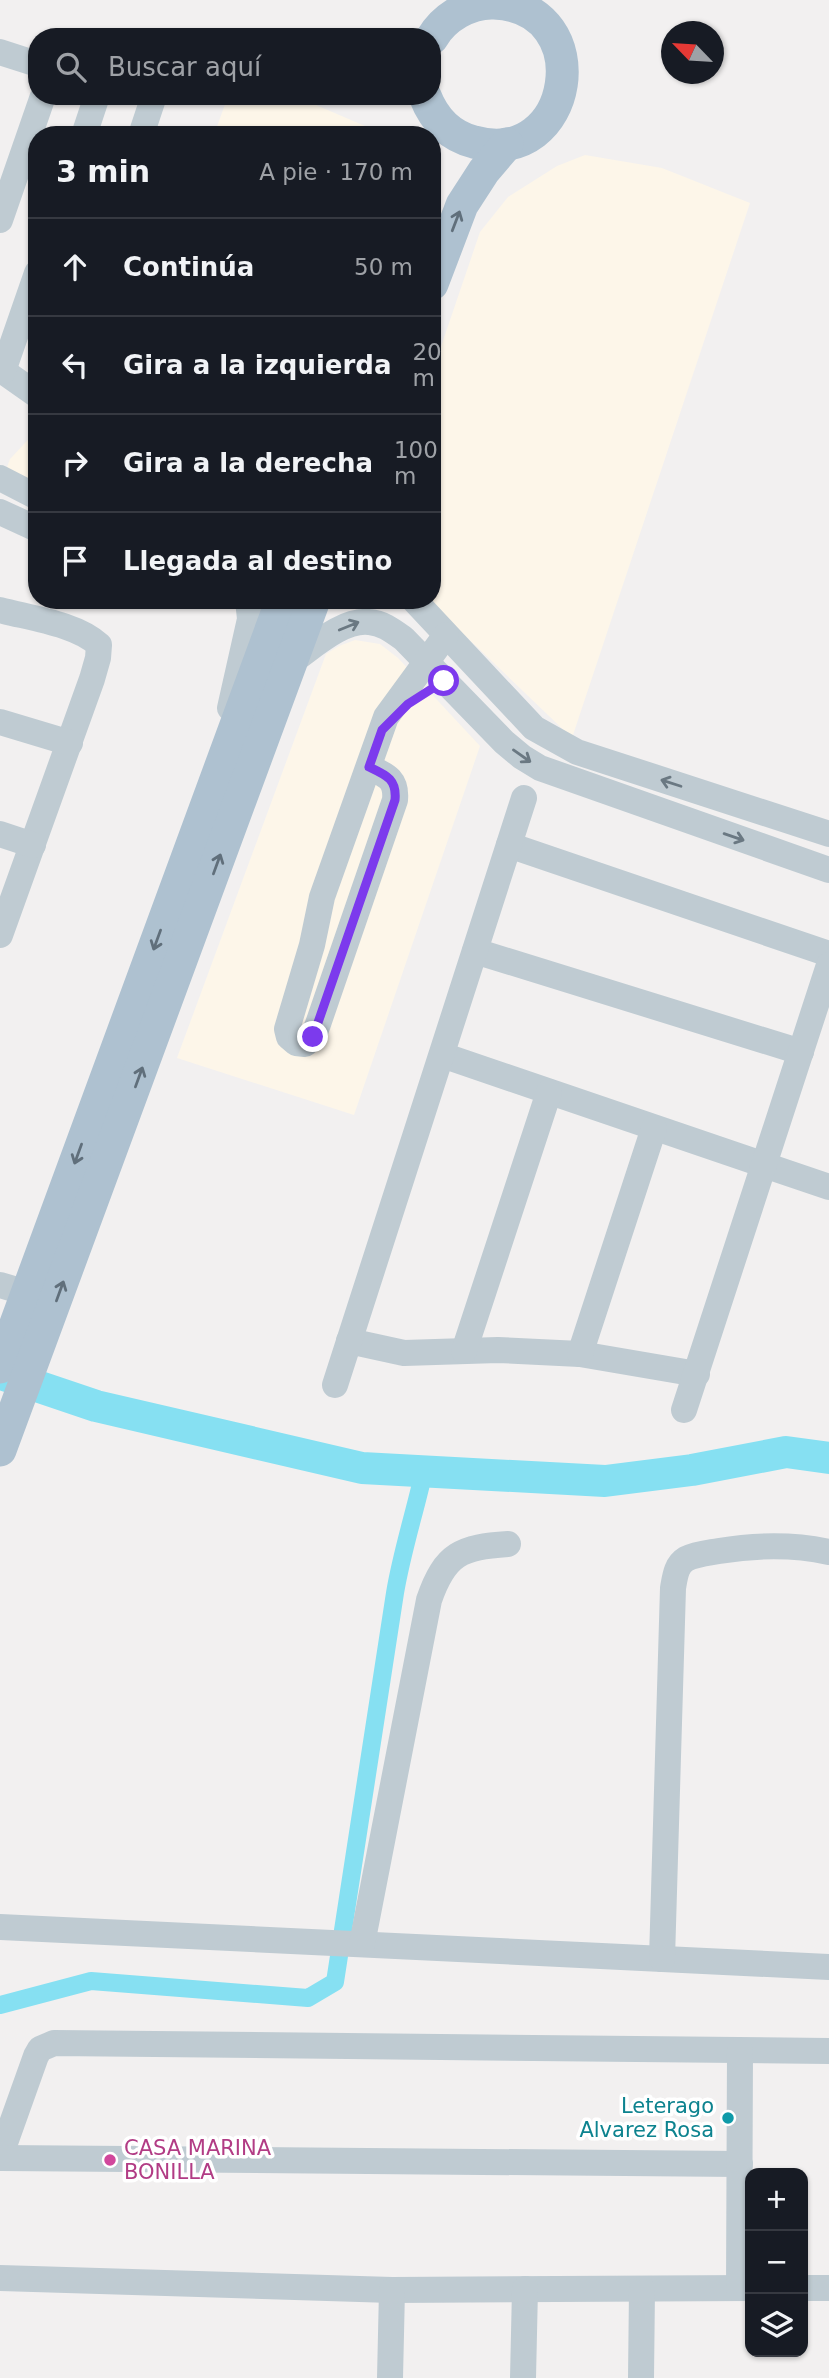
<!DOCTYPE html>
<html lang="es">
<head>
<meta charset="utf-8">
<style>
  :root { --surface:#171b24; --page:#20242c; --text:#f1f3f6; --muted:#9ea1a6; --line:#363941 }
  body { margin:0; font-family:"DejaVu Sans",sans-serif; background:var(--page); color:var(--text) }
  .controls { position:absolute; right:21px; bottom:21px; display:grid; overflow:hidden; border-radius:14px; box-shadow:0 2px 5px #0004 }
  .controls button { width:63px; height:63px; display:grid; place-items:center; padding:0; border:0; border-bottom:2px solid var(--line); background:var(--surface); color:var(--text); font:35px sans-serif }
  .compass { position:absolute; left:661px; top:21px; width:63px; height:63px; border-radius:50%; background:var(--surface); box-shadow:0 2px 5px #0004; rotate:295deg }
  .stop { position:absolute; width:21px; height:21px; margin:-16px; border:5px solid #7c3aed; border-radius:50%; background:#fff }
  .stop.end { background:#7c3aed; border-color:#fff; box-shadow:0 2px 7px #0008 }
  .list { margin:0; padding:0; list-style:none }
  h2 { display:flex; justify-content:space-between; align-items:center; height:91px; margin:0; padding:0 28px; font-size:30px }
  h2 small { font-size:23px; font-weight:400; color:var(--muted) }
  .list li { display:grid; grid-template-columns:46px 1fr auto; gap:21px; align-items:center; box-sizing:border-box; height:98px; padding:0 28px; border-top:2px solid var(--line) }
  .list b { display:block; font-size:26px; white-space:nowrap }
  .list em { font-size:23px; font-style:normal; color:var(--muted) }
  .icon { flex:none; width:38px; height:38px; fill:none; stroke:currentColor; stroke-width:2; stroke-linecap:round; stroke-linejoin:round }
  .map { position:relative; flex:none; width:829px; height:2378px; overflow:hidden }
  .search { position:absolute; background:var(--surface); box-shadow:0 2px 5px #0004; left:28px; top:28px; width:413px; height:77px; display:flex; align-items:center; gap:18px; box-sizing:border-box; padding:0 24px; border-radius:28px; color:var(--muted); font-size:26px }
  .panel { position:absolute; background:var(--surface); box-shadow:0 2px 5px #0004; left:28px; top:126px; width:413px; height:483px; border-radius:28px }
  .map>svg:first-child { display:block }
</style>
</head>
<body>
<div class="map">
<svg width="829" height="2378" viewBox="0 0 829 2378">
  <rect width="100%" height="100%" fill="#f2f0f0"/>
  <g fill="#fdf6e9">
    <polygon points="228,96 295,96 386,135 214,135"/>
    <polygon points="585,155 662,168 750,203 572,738 428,600 432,600 432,373 480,232 508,197 557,166"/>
    <polygon points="37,430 37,488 5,473 10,459"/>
    <polygon points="355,640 380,644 398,658 480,746 354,1115 177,1058 326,654 339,646"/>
  </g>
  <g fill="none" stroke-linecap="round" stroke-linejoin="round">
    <path stroke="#86e0f2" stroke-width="18" d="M0,2005L91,1981L308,1998L335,1982L395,1593C402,1551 415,1512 424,1471"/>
    <polyline stroke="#86e0f2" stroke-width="32" points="1,1374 96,1406 362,1468 605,1481 692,1470 786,1452 829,1458"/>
    <g stroke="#bfcbd2" stroke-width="26">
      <polyline points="0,52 37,64"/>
      <polyline points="84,135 97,96"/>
      <polyline points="141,135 154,96"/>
      <polyline points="0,220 43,96"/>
      <polyline points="0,369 37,395"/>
      <polyline points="3,371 37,273"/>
      <polyline points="0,478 37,497"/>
      <polyline points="0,512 37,529"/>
      <polyline points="414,600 534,728 577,752 829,834"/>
      <path d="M0,610C30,618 77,624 99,645L98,658L92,679L0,935"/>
      <path d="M291,662C312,648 342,619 369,622C383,623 393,631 404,639L504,742L522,757L540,768L829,870"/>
      <polyline points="230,708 250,619 248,600"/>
      <polyline points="0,722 70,743"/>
      <path d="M369,767C386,775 397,779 395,800L318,1024L313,1037L305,1044L296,1043L289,1037L287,1029L312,945L322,897L386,717L446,635"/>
      <polyline points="0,834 33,845"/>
      <polyline points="509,845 829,954"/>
      <polyline points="475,951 801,1052"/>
      <polyline points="442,1055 829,1187"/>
      <polyline points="0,1285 27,1293"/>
      <polyline points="349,1341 404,1353 498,1350 580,1354 697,1374"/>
      <polyline points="464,1351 549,1092"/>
      <polyline points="580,1354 654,1128"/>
      <polyline points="335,1385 524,798"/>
      <polyline points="684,1410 829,965"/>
      <polyline points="0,1927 829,1967"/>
      <path d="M362,1944L429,1600C445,1553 462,1547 508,1544"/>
      <path d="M662,1959L673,1588C675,1577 676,1565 686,1559C696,1554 708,1553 719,1551C756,1545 792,1544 829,1552"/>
      <polyline points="0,2157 36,2056 40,2049 54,2043 829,2051"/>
      <polyline points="0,2158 740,2164"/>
      <polyline points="0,2278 392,2290 750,2288"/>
      <polyline points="739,2288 740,2051"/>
      <polyline points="803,2288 829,2288"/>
      <polyline points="390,2378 392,2290"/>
      <polyline points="523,2378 525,2289"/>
      <polyline points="641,2378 642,2289"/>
    </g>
    <g stroke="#aec1d0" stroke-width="33">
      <path d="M425,96C434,119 450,136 474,142C574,170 600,7 494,3C470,2 444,17 432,38"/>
      <polyline points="432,284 462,205 484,171 507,144"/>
      <polyline points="0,1367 282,600"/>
      <polyline points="0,1450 314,600"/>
    </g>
  </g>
  <defs><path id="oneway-shaft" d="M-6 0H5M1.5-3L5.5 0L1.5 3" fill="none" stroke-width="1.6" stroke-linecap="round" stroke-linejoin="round" transform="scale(1.75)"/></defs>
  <g stroke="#606f7b">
    <use href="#oneway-shaft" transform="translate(456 221) rotate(-69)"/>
    <use href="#oneway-shaft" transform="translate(217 864) rotate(-70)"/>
    <use href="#oneway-shaft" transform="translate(157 940) rotate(110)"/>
    <use href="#oneway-shaft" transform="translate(139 1077) rotate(-70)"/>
    <use href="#oneway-shaft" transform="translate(78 1154) rotate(110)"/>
    <use href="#oneway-shaft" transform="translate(60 1291) rotate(-70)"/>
  </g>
  <g stroke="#6a7882">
    <use href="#oneway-shaft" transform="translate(349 626) rotate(-22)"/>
    <use href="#oneway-shaft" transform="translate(522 756) rotate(35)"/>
    <use href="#oneway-shaft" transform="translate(671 783) rotate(-162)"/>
    <use href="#oneway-shaft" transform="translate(734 837) rotate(19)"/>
  </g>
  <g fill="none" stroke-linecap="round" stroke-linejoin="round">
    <path stroke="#7c3aed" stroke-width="9" d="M313,1037L395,800C397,779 386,775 369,767L382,730L408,704L444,681"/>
  </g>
  <circle fill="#0f9aa8" stroke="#fff" stroke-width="2.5" cx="728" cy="2118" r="7"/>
  <circle fill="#d1479c" stroke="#fff" stroke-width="2.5" cx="110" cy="2160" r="7"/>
  <g text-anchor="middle" stroke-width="7" stroke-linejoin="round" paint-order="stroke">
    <g font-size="21" fill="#0d838f" stroke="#fff" text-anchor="end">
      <text x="714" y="2113">Leterago<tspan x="714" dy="24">Alvarez Rosa</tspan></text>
    </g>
    <g font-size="21" fill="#b23c85" stroke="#fff" text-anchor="start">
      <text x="124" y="2155">CASA MARINA<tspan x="124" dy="24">BONILLA</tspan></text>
    </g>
  </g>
</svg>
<div class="controls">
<button>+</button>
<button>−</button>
<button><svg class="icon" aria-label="layers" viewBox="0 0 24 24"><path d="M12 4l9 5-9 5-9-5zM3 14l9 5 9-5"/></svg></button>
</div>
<svg class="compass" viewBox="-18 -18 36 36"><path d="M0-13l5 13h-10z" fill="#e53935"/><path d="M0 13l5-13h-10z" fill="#9ea1a6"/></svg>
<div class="stop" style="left:444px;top:681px"></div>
<div class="stop end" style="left:313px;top:1037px"></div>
<div class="search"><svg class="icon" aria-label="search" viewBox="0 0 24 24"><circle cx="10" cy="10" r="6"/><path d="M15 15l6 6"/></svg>Buscar aquí</div>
<section class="panel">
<h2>3 min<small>A pie · 170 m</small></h2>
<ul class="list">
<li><svg class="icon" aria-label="ahead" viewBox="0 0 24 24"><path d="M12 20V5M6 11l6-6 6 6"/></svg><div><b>Continúa</b></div><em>50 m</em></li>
<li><svg class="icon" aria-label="left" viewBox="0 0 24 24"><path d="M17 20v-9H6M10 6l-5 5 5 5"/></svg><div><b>Gira a la izquierda</b></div><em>20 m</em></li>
<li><svg class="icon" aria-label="right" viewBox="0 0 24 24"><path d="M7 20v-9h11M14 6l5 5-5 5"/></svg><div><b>Gira a la derecha</b></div><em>100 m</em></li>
<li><svg class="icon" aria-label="arrive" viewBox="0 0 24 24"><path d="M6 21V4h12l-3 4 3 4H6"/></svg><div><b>Llegada al destino</b></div></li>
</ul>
</section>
</div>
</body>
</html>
